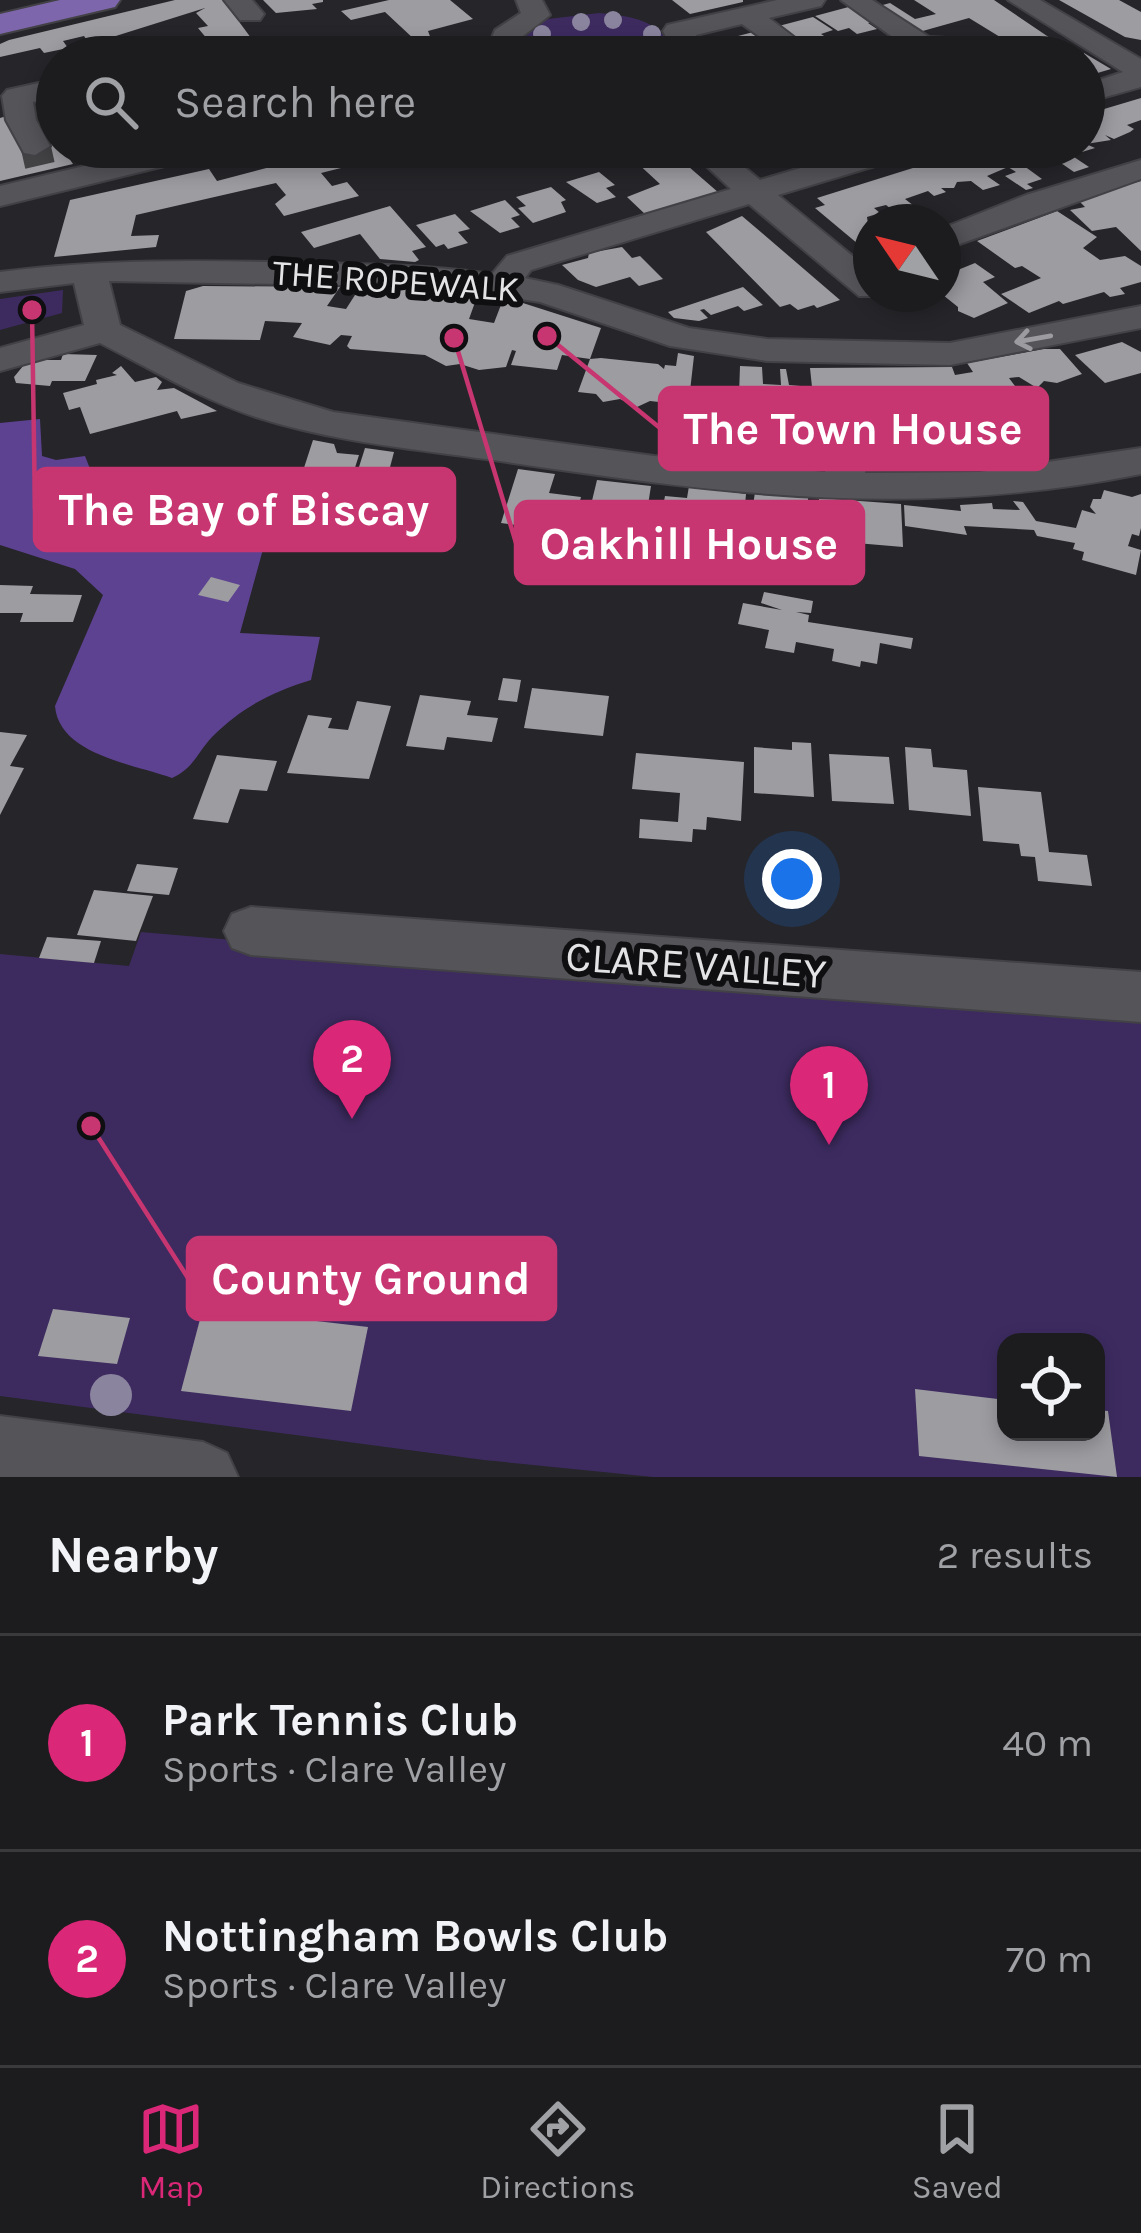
<!DOCTYPE html>
<html lang="en">
<head>
<meta charset="utf-8">
<style>
  :root { --surface:#1c1c1f; --page:#252528; --text:#f1f3f6; --muted:#a0a1a4; --line:#3a3a3d; --accent:#db2777 }
  body { margin:0; font-family:Karla,sans-serif; background:var(--page); color:var(--text) }
  .controls { position:absolute; right:36px; bottom:36px; display:grid; overflow:hidden; border-radius:24px; box-shadow:0 6px 18px #0003 }
  .controls button { width:108px; height:108px; display:grid; place-items:center; padding:0; border:0; border-bottom:3px solid var(--line); background:var(--surface); color:var(--text); font:60px sans-serif }
  .compass { position:absolute; left:853px; top:204px; width:108px; height:108px; border-radius:50%; background:var(--surface); box-shadow:0 6px 18px #0003; rotate:305deg }
  .you { position:absolute; left:792px; top:879px; width:42px; height:42px; margin:-30px; border:9px solid #fff; border-radius:50%; background:#1a73e8; box-shadow:0 0 0 18px #1a73e833 }
  .badge { display:grid; place-items:center; width:78px; height:78px; border-radius:50%; background:var(--accent); color:#fff; font-size:39px; font-weight:700 }
  .pin { position:absolute; translate:-50% -99px; filter:drop-shadow(0 3px 6px #0008) }
  .pin::after { content:''; position:absolute; top:63px; width:42px; height:36px; background:inherit; clip-path:polygon(0 0,100% 0,50% 100%) }
  .list { margin:0; padding:0; list-style:none }
  h2 { display:flex; justify-content:space-between; align-items:center; height:156px; margin:0; padding:0 48px; font-size:51px }
  h2 small { font-size:39px; font-weight:400; color:var(--muted) }
  .list li { display:grid; grid-template-columns:78px 1fr auto; gap:36px; align-items:center; box-sizing:border-box; height:216px; padding:0 48px; border-top:3px solid var(--line) }
  .list b { display:block; font-size:45px; white-space:nowrap }
  .list p { margin:0; font-size:39px; white-space:nowrap; color:var(--muted) }
  .list em { font-size:39px; font-style:normal; color:var(--muted) }
  .icon { flex:none; width:66px; height:66px; fill:none; stroke:currentColor; stroke-width:2; stroke-linecap:round; stroke-linejoin:round }
  .map { position:relative; flex:none; width:1141px; height:1477px; overflow:hidden }
  .search { position:absolute; background:var(--surface); box-shadow:0 6px 18px #0003; left:36px; right:36px; top:36px; height:132px; display:flex; align-items:center; gap:30px; box-sizing:border-box; padding:0 42px; border-radius:66px; color:var(--muted); font-size:45px }
  .sheet { height:588px; background:var(--surface) }
  nav { display:flex; justify-content:space-around; align-items:center; box-sizing:border-box; height:168px; border-top:3px solid var(--line); background:var(--surface); font-size:33px; color:var(--muted) }
  nav a { display:grid; justify-items:center; gap:6px }
  nav .on { color:var(--accent) }
  .map>svg:first-child { display:block }
</style>
</head>
<body>
<div class="map">
<svg width="1141" height="1477" viewBox="0 0 1141 1477">
  <rect width="100%" height="100%" fill="#262529"/>
  <g fill="#3d2b60" fill-rule="evenodd">
    <path d="M599,13C640,17 659,21 679,57H509L512,40L548,19Z"/>
    <polygon points="63,290 62,313 0,330 0,299"/>
    <path d="M141,932L1141,1020V1477H653L484,1460L0,1396V954L129,966ZM1006,1342H1096V1432H1006Z"/>
  </g>
  <path fill="#5e4292" d="M40,419L42,456L56,460L85,456L110,520L218,498L273,513L240,633L320,637L311,680C272,692 242,707 212,737C196,754 194,768 172,778C134,764 59,755 55,706L103,595L75,569L0,545V423Z"/>
  <g fill="#9d9ca1">
    <polygon points="175,0 223,0 265,57 112,57 108,50 124,51 120,43 136,39 140,47 157,43 162,50 208,40 198,28 208,26 196,13 205,8 103,40 89,43 84,36 63,41 68,48 44,53 40,48 0,57 0,44 9,40"/>
    <polygon points="263,0 323,0 323,2 312,4 317,9 276,13"/>
    <polygon points="389,0 450,0 473,19 428,31 431,39 422,41 415,40 385,12 351,20 341,11"/>
    <polygon points="672,0 743,0 743,2 690,14"/>
    <polygon points="914,0 994,0 1056,42 1023,51 969,18 912,34 872,8 890,3 915,19 936,14"/>
    <polygon points="1059,0 1119,0 1141,12 1141,40 1125,37"/>
    <polygon points="856,5 880,20 868,23 877,29 857,34 849,28 838,31 815,16"/>
    <polygon points="813,17 833,30 821,34 841,47 821,52 804,40 793,43 771,28"/>
    <polygon points="761,30 781,45 771,48 778,53 733,57 719,41"/>
    <polygon points="349,40 372,40 389,47 388,57 331,57 332,49"/>
    <polygon points="1084,53 1111,69 1084,77"/>
    <polygon points="1141,98 1141,120 1127,125 1134,129 1130,132 1114,139 1105,135 1111,140 1086,144 1095,148 1082,152 1074,147 1084,147 1084,115"/>
    <polygon points="10,115 25,148 57,141 73,164 0,181 0,118"/>
    <polygon points="69,147 131,147 131,149 114,149 77,161"/>
    <polygon points="346,147 385,147 356,156 361,163 321,173 332,186 347,182 359,196 284,216 275,204 286,195 276,183 136,215 131,236 159,235 156,247 54,257 70,200 209,169 217,181"/>
    <polygon points="666,147 719,193 646,215 627,197 660,184 621,148"/>
    <polygon points="772,147 835,147 835,148 801,163 777,160 770,154 775,150"/>
    <polygon points="980,147 1059,147 1089,167 1074,172 1058,161 1045,165 1030,160 1020,163 1042,179 1027,184 1033,188 1026,190 1005,176 1016,172 1008,167 987,176 1000,185 983,190 971,181 957,182 954,188 941,188 946,192 934,196 928,191 905,199 914,206 904,209 895,212 886,205 874,208 880,213 867,217 871,246 864,249 815,208 825,205 817,198"/>
    <polygon points="599,172 615,185 606,188 616,197 597,203 566,182"/>
    <polygon points="1141,181 1141,251 1116,227 1092,231 1070,210 1085,207 1077,199"/>
    <polygon points="551,187 566,200 561,202 566,212 533,223 518,208 526,206 516,197"/>
    <polygon points="505,200 520,215 511,218 520,227 500,233 470,211"/>
    <polygon points="390,206 426,247 412,251 419,260 415,262 380,259 360,234 314,248 301,232"/>
    <polygon points="1057,211 1097,237 1083,248 1100,260 1125,256 1141,266 1141,282 1120,288 1125,294 1110,297 1104,292 1063,304 1059,301 1029,313 1001,294 1041,278 1022,266 1015,268 977,241"/>
    <polygon points="455,214 470,229 458,232 468,243 448,249 444,244 436,247 416,225"/>
    <polygon points="742,216 762,233 840,300 817,308 814,305 798,310 790,304 780,307 706,232"/>
    <polygon points="622,247 632,258 640,256 663,279 639,286 630,277 596,287 578,280 562,265 588,258 589,253"/>
    <polygon points="975,263 995,277 983,282 1008,303 974,318 958,311 958,307 943,295 943,276"/>
    <polygon points="203,286 340,287 327,306 346,309 355,295 376,292 380,286 478,294 469,319 494,323 504,297 601,328 590,359 562,355 557,370 511,365 516,351 512,350 506,367 479,370 460,364 446,366 425,355 350,349 347,346 352,336 341,335 330,345 293,337 302,323 265,321 260,340 174,339 186,291"/>
    <polygon points="743,287 763,305 744,311 738,306 711,315 704,309 700,310 708,318 699,321 674,318 668,312"/>
    <polygon points="1122,342 1141,352 1141,373 1105,383 1075,355"/>
    <polygon points="1044,349 1060,349 1082,374 1057,383 1044,381 1037,388 1019,377 1009,378 1021,394 974,402 967,391 959,392 961,396 898,403 862,398 864,428 832,423 834,436 829,439 812,433 744,426 744,407 738,407 737,428 669,423 674,392 668,403 650,401 637,407 620,399 603,402 596,394 578,392 590,359 601,358 658,364 664,369 665,365 676,366 678,353 694,356 690,391 739,395 740,366 762,367 763,384 781,385 780,369 786,369 789,385 812,387 810,368 952,367 955,375 973,372 967,363"/>
    <polygon points="63,354 97,355 85,381 52,381 50,386 16,383 14,377 28,360 61,360"/>
    <polygon points="121,366 135,382 156,377 162,382 157,390 174,388 217,411 181,419 177,411 90,434 80,407 69,410 63,393 97,384 96,380 117,375 112,373"/>
    <polygon points="313,440 334,444 337,453 359,455 353,474 344,473 340,486 348,487 340,510 283,506 288,476 301,477"/>
    <polygon points="365,448 394,452 389,471 359,467"/>
    <polygon points="518,469 555,474 549,493 581,497 572,532 501,523"/>
    <polygon points="597,480 651,486 648,505 638,504 631,539 584,534"/>
    <polygon points="689,486 746,494 744,517 723,514 722,522 662,512 665,496 687,498"/>
    <polygon points="1104,490 1132,497 1141,494 1141,528 1139,536 1132,534 1128,546 1141,550 1136,575 1082,560 1084,552 1073,549 1075,543 1037,536 1034,530 964,526 967,535 905,526 904,505 961,511 960,505 992,503 993,509 1020,510 1013,501 1023,502 1036,521 1076,528 1082,510 1096,514 1090,507 1093,499 1101,499"/>
    <polygon points="755,492 808,496 808,502 819,504 819,498 901,504 903,547 749,534"/>
    <polygon points="211,577 240,585 228,602 198,595"/>
    <polygon points="0,585 33,586 30,594 82,595 73,622 20,622 23,613 0,613"/>
    <polygon points="764,592 813,601 811,613 796,612 809,615 808,622 913,638 911,649 880,643 877,664 861,661 860,667 832,661 834,649 796,642 794,653 765,648 769,630 738,624 743,603 782,610 761,603"/>
    <polygon points="503,678 521,680 517,702 498,700"/>
    <polygon points="532,688 609,696 603,736 524,728"/>
    <polygon points="420,695 471,701 467,715 498,718 492,742 447,737 444,750 406,746"/>
    <polygon points="357,701 391,706 369,779 287,773 308,715 332,718 328,728 348,730"/>
    <polygon points="0,732 27,735 10,766 24,768 0,815"/>
    <polygon points="792,742 811,743 814,797 754,793 754,747 792,750"/>
    <polygon points="905,747 931,749 933,767 967,770 971,816 909,810"/>
    <polygon points="636,753 744,762 741,821 707,817 706,830 693,829 692,842 639,838 640,819 678,822 680,793 632,789"/>
    <polygon points="829,754 889,757 894,804 832,801"/>
    <polygon points="217,755 277,761 267,791 240,789 228,823 193,819"/>
    <polygon points="978,787 1041,792 1049,852 1087,855 1092,886 1038,881 1035,857 1021,856 1019,844 983,841"/>
    <polygon points="137,864 178,868 169,895 127,891"/>
    <polygon points="94,890 153,896 136,941 77,935"/>
    <polygon points="47,937 101,941 94,963 39,958"/>
    <polygon points="203,1308 368,1327 351,1411 181,1391"/>
    <polygon points="53,1309 130,1318 117,1364 38,1356"/>
    <polygon points="915,1389 1006,1400 1006,1432 1096,1432 1096,1410 1108,1411 1117,1477 919,1456"/>
  </g>
  <g fill="none" stroke-linecap="round" stroke-linejoin="round">
    <polyline stroke="#424245" stroke-width="30" stroke-dasharray="30 15" stroke-linecap="butt" points="22,154 53,147"/>
    <defs>
      <g id="minor">
        <polygon points="224,0 252,0 264,14 260,20 240,20"/>
        <polygon points="516,0 542,0 550,15 518,40 512,57 484,57 495,30 521,13"/>
        <polygon points="777,0 825,0 821,6 769,18 820,57 788,57 742,24 696,35 704,57 676,57 663,31 667,25"/>
        <polygon points="841,0 872,0 929,37 946,38 950,44 935,53 915,53"/>
        <polygon points="1008,0 1040,0 1141,59 1141,87 1084,103 1084,85 1123,72"/>
        <polygon points="57,79 57,97 33,102 36,120 50,146 35,155 24,153 6,120 2,96 7,90"/>
        <polygon points="164,147 218,147 214,154 0,206 0,186"/>
        <path d="M686,147H720L760,180L871,147H919L915,154L778,195L871,271V294L883,296H859L749,204L531,270L525,278L558,285L689,328L767,339L950,343L1141,306V328L950,365L767,361L670,346L540,302L443,287L109,281L120,325L238,383L333,412L654,456L825,472L826,447L832,438L858,428L962,415L976,418L982,427L976,436L867,453L865,473L980,472L1141,448V474C917,519 730,495 507,462C423,450 337,443 256,417C201,399 151,369 100,343L0,371V348L84,325L74,283L0,292V272C103,259 203,260 307,263C369,264 431,265 492,274L507,256L731,189Z"/>
        <polygon points="1141,160 1141,179 943,250 943,228 1026,195"/>
        <polygon points="251,907 1141,972 1141,1022 251,955 232,948 224,931 232,914"/>
        <polygon points="0,1416 203,1442 227,1453 238,1477 0,1477"/>
      </g>
      <polygon id="major" points="60,0 120,0 115,7 0,34 0,14"/>
    </defs>
    <use href="#minor" stroke="#424145" stroke-width="4"/>
    <use href="#major" stroke="#424145" stroke-width="4"/>
    <use href="#minor" fill="#555459" fill-rule="evenodd"/>
    <use href="#major" fill="#7e66ac" fill-rule="evenodd"/>
  </g>
  <g fill="#8b849f">
    <circle cx="613" cy="20" r="9"/>
    <circle cx="581" cy="22" r="9"/>
    <circle cx="542" cy="34" r="9"/>
    <circle cx="652" cy="34" r="9"/>
    <circle cx="111" cy="1395" r="21"/>
  </g>
  <defs><path id="oneway-shaft" d="M-6 0H5M1.5-3L5.5 0L1.5 3" fill="none" stroke-width="1.6" stroke-linecap="round" stroke-linejoin="round" transform="scale(3)"/></defs>
  <use stroke="#9c9ca0" href="#oneway-shaft" transform="translate(1033 339) rotate(170)"/>
  <g text-anchor="middle" stroke-width="12" stroke-linejoin="round" paint-order="stroke">
    <g font-size="36" fill="#e3e3e6" stroke="#0f0e10">
      <text transform="translate(396 280) rotate(4)" y="13">THE ROPEWALK</text>
    </g>
    <g font-size="42" fill="#e3e3e6" stroke="#0f0e10">
      <text transform="translate(696 964) rotate(4)" y="15">CLARE VALLEY</text>
    </g>
  </g>
  <path fill="none" stroke="#c73670" stroke-width="4.5" d="M547 336L660 428M32 310L35 510M454 338L516 543M91 1126L188 1278"/>
  <g fill="#c73670" stroke="#0f0e10" stroke-width="4.5">
    <circle cx="547" cy="336" r="12"/>
    <circle cx="32" cy="310" r="12"/>
    <circle cx="454" cy="338" r="12"/>
    <circle cx="91" cy="1126" r="12"/>
  </g>
  <g fill="#c73670" stroke="#c73670" stroke-width="4.5">
    <rect x="660" y="388" width="387" height="81" rx="12"/>
    <rect x="35" y="469" width="419" height="81" rx="12"/>
    <rect x="516" y="502" width="347" height="81" rx="12"/>
    <rect x="188" y="1238" width="367" height="81" rx="12"/>
  </g>
  <g font-size="45" text-anchor="middle" font-weight="bold" fill="#fff">
    <text x="853" y="444">The Town House</text>
    <text x="244" y="525">The Bay of Biscay</text>
    <text x="689" y="559">Oakhill House</text>
    <text x="371" y="1294">County Ground</text>
  </g>
</svg>
<div class="controls">
<button><svg class="icon" aria-label="locate" viewBox="0 0 24 24"><circle cx="12" cy="12" r="6"/><path d="M12 2v4M12 18v4M2 12h4M18 12h4"/></svg></button>
</div>
<svg class="compass" viewBox="-18 -18 36 36"><path d="M0-13l5 13h-10z" fill="#e53935"/><path d="M0 13l5-13h-10z" fill="#a0a1a4"/></svg>
<div class="you"></div>
<div class="pin badge" style="left:829px;top:1145px">1</div>
<div class="pin badge" style="left:352px;top:1119px">2</div>
<div class="search"><svg class="icon" aria-label="search" viewBox="0 0 24 24"><circle cx="10" cy="10" r="6"/><path d="M15 15l6 6"/></svg>Search here</div>
</div>
<section class="sheet">
<h2>Nearby<small>2 results</small></h2>
<ul class="list">
<li><span class="badge">1</span><div><b>Park Tennis Club</b><p>Sports · Clare Valley</p></div><em>40 m</em></li>
<li><span class="badge">2</span><div><b>Nottingham Bowls Club</b><p>Sports · Clare Valley</p></div><em>70 m</em></li>
</ul>
</section>
<nav>
<a class="on"><svg class="icon" aria-label="map" viewBox="0 0 24 24"><path d="M3 6l6-2 6 2 6-2v14l-6 2-6-2-6 2zM9 4v14M15 6v14"/></svg>Map</a>
<a><svg class="icon" aria-label="directions" viewBox="0 0 24 24"><path d="M12 3l9 9-9 9-9-9zM9 14v-3h6M13 9l2 2-2 2"/></svg>Directions</a>
<a><svg class="icon" aria-label="saved" viewBox="0 0 24 24"><path d="M7 4h10v16l-5-4-5 4z"/></svg>Saved</a>
</nav>
</body>
</html>
